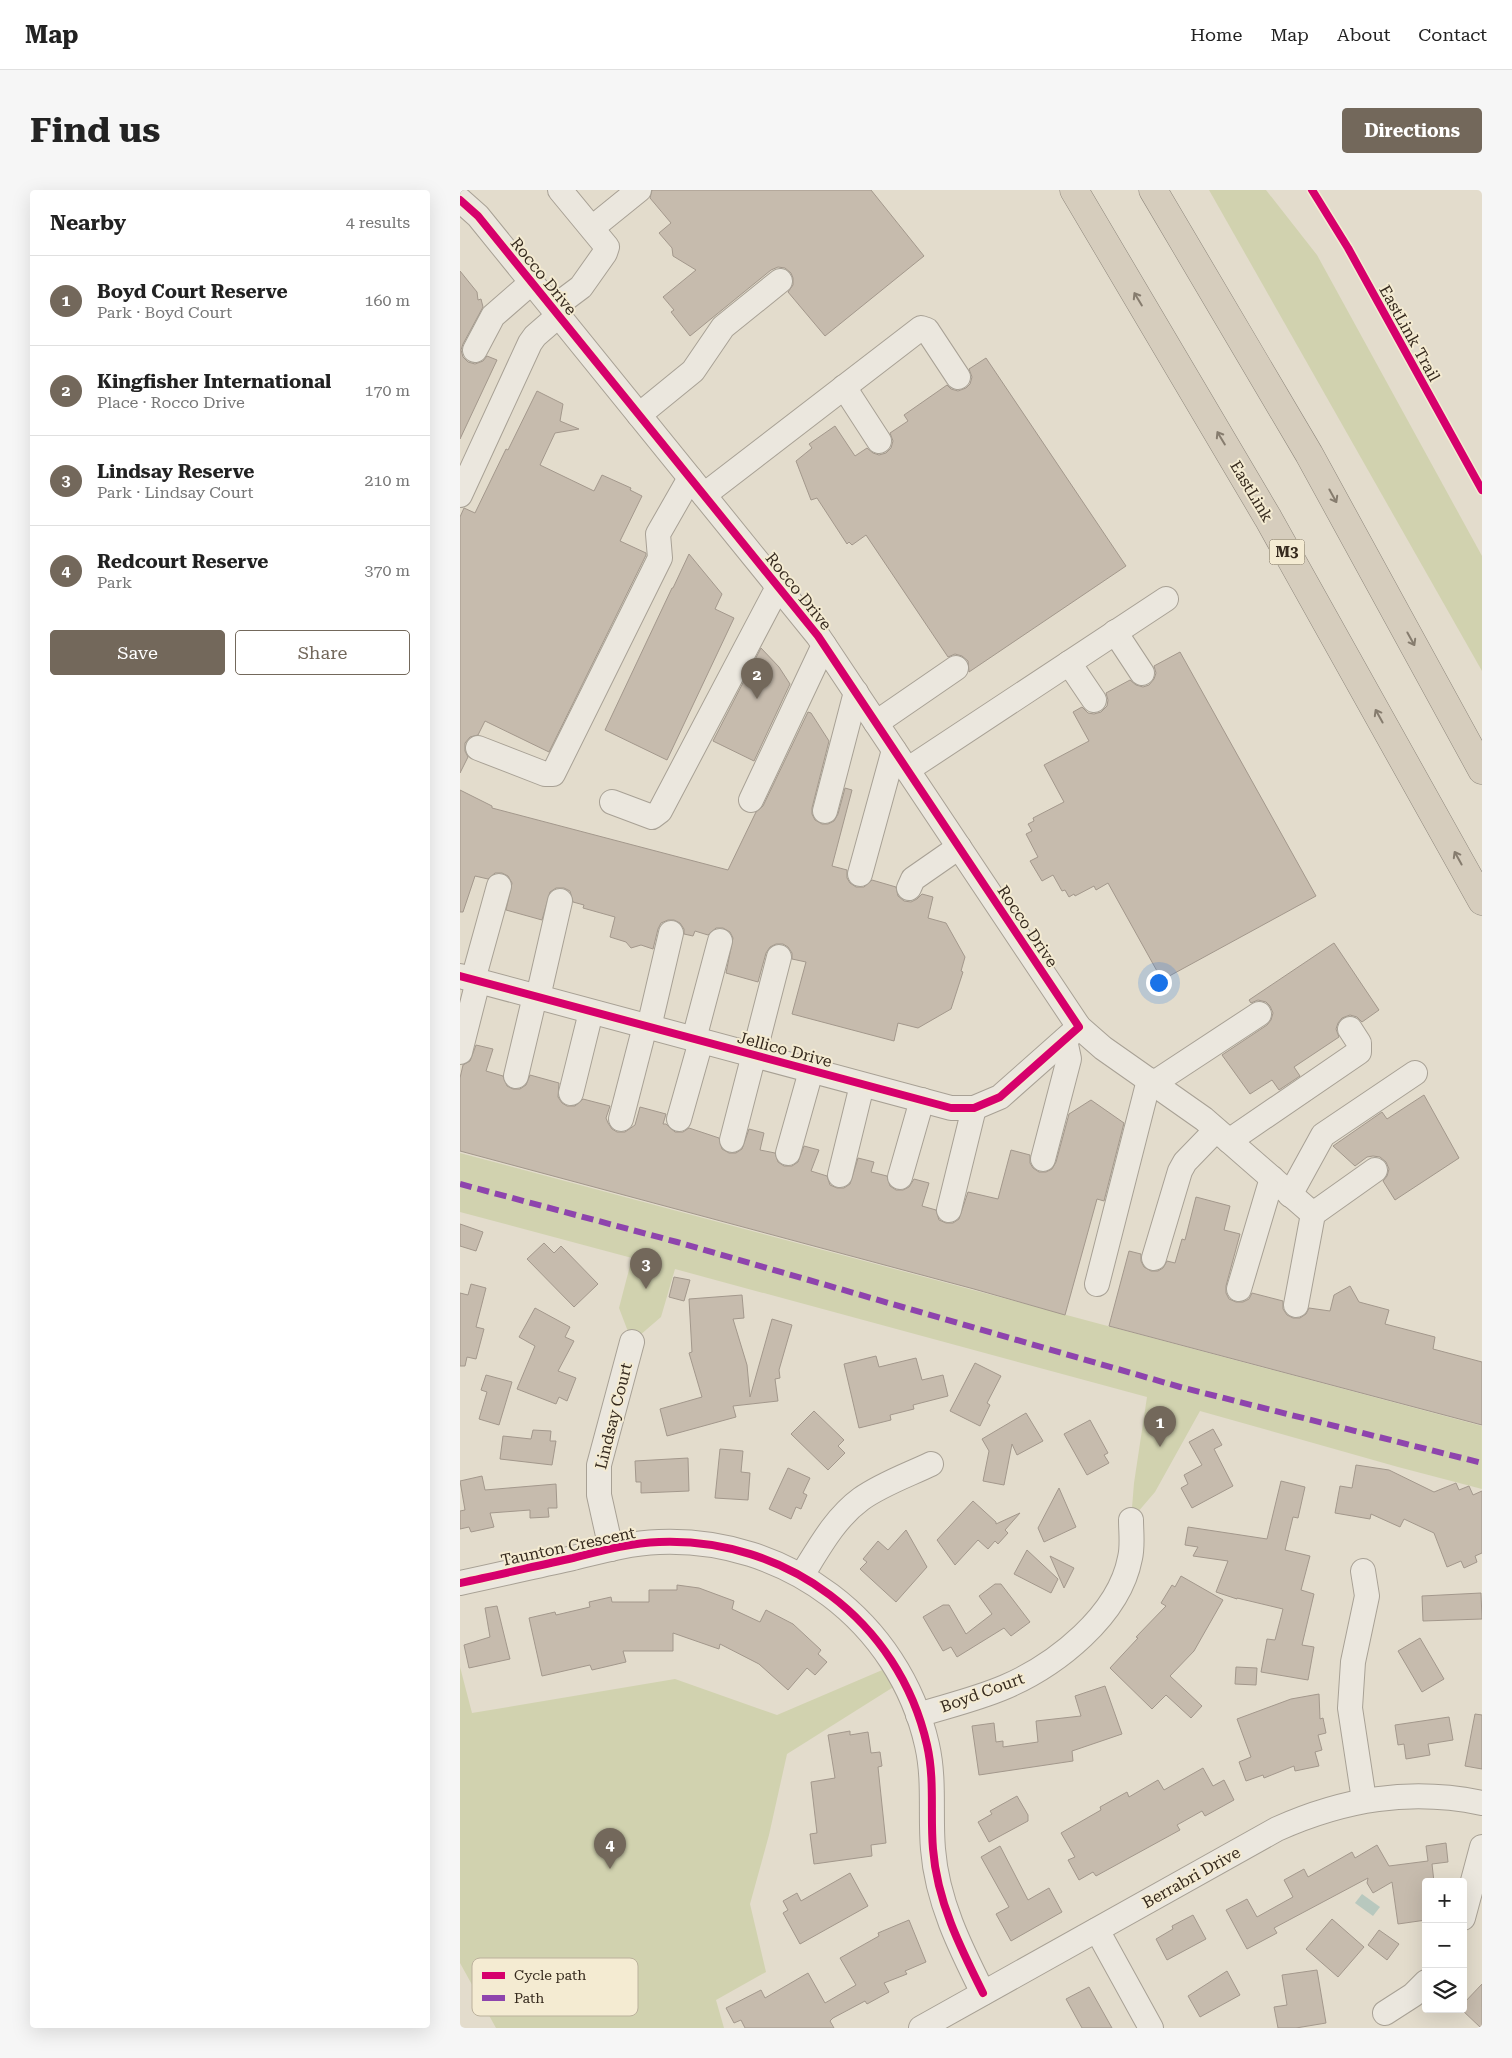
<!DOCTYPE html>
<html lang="en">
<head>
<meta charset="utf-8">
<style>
  :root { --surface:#fff; --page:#f6f6f6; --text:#222; --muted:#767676; --line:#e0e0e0; --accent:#73685b }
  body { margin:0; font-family:"Roboto Serif",serif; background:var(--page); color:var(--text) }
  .controls { position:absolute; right:15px; bottom:15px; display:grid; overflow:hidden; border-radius:5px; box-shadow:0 5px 20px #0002 }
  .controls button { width:45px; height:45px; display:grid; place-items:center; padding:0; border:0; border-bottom:1px solid var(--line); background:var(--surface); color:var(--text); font:25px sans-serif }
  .you { position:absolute; left:698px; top:792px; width:18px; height:18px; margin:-12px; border:4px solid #fff; border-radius:50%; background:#1a73e8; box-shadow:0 0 0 8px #1a73e833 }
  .badge { display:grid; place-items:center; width:32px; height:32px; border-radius:50%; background:var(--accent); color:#fff; font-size:16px; font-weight:700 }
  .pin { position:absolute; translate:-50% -41px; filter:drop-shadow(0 1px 2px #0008) }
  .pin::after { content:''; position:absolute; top:26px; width:18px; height:15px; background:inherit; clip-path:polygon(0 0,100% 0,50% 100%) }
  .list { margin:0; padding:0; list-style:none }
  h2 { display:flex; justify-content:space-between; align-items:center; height:65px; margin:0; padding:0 20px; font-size:21px }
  h2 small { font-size:16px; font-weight:400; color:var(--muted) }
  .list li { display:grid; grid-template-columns:32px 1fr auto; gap:15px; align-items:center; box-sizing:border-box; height:90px; padding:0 20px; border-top:1px solid var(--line) }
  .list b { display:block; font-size:19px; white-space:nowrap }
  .list p { margin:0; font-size:16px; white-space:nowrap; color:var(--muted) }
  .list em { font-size:16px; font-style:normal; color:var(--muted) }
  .actions { display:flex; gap:10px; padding:15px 20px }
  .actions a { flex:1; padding:11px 0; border:1px solid var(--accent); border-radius:5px; text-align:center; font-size:18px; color:var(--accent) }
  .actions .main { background:var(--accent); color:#fff }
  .icon { flex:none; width:28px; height:28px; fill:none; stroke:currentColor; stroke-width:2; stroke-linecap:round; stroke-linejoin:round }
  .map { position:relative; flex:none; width:1022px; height:1838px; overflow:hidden; border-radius:5px }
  header { display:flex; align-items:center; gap:30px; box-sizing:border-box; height:70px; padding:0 25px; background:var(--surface); border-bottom:1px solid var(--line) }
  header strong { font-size:24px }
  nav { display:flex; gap:28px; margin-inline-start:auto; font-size:18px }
  .intro { display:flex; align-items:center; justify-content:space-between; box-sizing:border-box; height:120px; padding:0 30px }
  h1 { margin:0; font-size:35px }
  .button { padding:12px 22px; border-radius:5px; background:var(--accent); color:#fff; font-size:18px; font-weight:700 }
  main { display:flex; gap:30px; padding:0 30px }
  aside { flex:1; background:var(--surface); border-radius:5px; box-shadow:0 5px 20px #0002 }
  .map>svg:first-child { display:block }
</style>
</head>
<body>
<header>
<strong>Map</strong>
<nav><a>Home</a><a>Map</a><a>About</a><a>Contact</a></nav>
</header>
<div class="intro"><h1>Find us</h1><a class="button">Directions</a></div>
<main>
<aside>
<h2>Nearby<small>4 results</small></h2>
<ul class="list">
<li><span class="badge">1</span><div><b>Boyd Court Reserve</b><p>Park · Boyd Court</p></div><em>160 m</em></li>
<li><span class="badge">2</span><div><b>Kingfisher International</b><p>Place · Rocco Drive</p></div><em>170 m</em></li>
<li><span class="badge">3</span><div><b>Lindsay Reserve</b><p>Park · Lindsay Court</p></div><em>210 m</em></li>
<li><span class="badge">4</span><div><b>Redcourt Reserve</b><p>Park</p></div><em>370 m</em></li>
</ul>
<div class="actions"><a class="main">Save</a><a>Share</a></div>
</aside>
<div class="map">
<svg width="1022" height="1838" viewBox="0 0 1022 1838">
  <rect width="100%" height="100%" fill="#e3dccc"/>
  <g fill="#d1d2af">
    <polygon points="749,0 806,0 857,65 1022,366 1022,481"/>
    <polygon points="0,963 1022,1236 1022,1299 938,1277 740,1221 695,1302 671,1330 674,1293 687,1207 215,1079 201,1127 172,1152 159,1118 172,1068 0,1022"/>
    <polygon points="434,1475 443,1491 327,1564 309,1645 290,1714 306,1782 256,1810 264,1838 36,1838 0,1773 0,1477 12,1523 215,1489 317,1525"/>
  </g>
  <polygon fill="#b8c8be" points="902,1704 920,1717 913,1726 895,1713"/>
  <g fill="#c6bbad" stroke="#a3988c">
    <polygon points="192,0 411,0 464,66 365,146 328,102 333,95 333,88 331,83 325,78 318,77 311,80 230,146 211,122 214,120 203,107 236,80 213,66 212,58 199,43 211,33 190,8"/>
    <polygon points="0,81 17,102 18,110 21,109 23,117 3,154 1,160 3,167 8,172 15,174 23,171 27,166 37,170 0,249"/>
    <polygon points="526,168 666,376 509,482 508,471 502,466 495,464 488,467 406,345 392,355 389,352 387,354 357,308 351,310 336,271 352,258 349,254 375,236 395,266 407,258 413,263 419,265 426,263 431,258 433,251 430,243 448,231 444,225 487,195 491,199 498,201 506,198 510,194 512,187 509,179"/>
    <polygon points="77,201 103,214 100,231 119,239 95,243 80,275 134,301 142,285 171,298 170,300 182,306 160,351 186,363 186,365 89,562 25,531 18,545 10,547 5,553 5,561 8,567 0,583 0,327 4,318 15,323 46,259 48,260"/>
    <polygon points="229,364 262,404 255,419 274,428 207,570 145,540 212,398 213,398"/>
    <polygon points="301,458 319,477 330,494 294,571 253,551"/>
    <polygon points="720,462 856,706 702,790 648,693 636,700 634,696 615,706 614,704 609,707 605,700 602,701 593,685 582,691 570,671 578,667 566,644 572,641 568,634 574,631 573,628 604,612 584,575 629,551 613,522 622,517 628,523 634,524 641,522 647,516 648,510 646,503 670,490 676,495 683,497 689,495 694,489 696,483 694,476"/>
    <polygon points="348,522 351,523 369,551 352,618 352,624 355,630 362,634 368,634 374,631 378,624 385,598 392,600 372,676 387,680 387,688 390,693 396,697 404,697 412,690 436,697 438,706 444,711 451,712 457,709 462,704 473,707 468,728 486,733 505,767 501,781 503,782 491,819 458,838 438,833 434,851 332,824 346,772 332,769 332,763 328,757 323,754 316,754 310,757 306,763 298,792 266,783 273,748 270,742 263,738 256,738 248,745 235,741 233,746 224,744 224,739 220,733 214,730 208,730 201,733 198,739 193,759 181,755 171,758 166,752 150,747 155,727 123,718 124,715 113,712 110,701 104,698 96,698 90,702 82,730 46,720 52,693 48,686 42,683 35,683 28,689 15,686 3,722 0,722 0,600 32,616 32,618 268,680 296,622 303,616"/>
    <polygon points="874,753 919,820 902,832 897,827 890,825 882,828 878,833 876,839 879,847 834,877 840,886 819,900 812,890 790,904 762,865 807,835 811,830 813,823 810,816 806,812 798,810 791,813 789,810"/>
    <polygon points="16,855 33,859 26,881 43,886 47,896 53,899 60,899 66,895 70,885 99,893 98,907 102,913 107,916 115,916 123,909 150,916 146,928 148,933 152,939 157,942 165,942 175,935 180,917 206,924 203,934 206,934 215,942 223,942 229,938 259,948 262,959 269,963 276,963 282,959 289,939 304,943 300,960 315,963 318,972 324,976 332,976 338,972 344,956 359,960 351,981 367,986 370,995 377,998 384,998 390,994 398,968 414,972 411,982 427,986 430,996 436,1000 443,1000 449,997 454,989 469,993 462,1016 476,1020 479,1030 486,1033 493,1033 499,1029 508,1002 538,1009 551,960 570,965 570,973 573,978 579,982 586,982 592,979 596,972 609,924 631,910 664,933 644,1011 637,1009 605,1125 514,1099 0,961 0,888 3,875 10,871"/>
    <polygon points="964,905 999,968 935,1010 923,991 927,986 929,979 926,972 920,967 913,966 907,967 895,976 873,956 922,922 927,929"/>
    <polygon points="736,1007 770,1016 764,1040 780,1044 766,1096 766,1103 769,1109 776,1112 783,1112 789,1109 792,1103 823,1111 823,1119 827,1125 833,1128 840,1128 846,1124 849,1118 870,1121 874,1105 890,1096 899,1112 929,1120 925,1134 975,1147 973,1159 1022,1172 1022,1235 649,1136 669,1061 681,1064 681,1071 684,1077 691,1081 698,1081 703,1078 707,1071 715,1073 722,1049 725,1050"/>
    <polygon points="0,1034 23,1042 16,1061 0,1056"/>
    <polygon points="84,1053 94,1063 101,1056 138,1094 114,1117 67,1069"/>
    <polygon points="214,1087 230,1090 224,1111 209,1107"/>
    <polygon points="11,1094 26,1098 16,1137 24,1139 16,1169 7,1167 5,1176 0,1176 0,1103 8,1105"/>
    <polygon points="282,1105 284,1128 273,1129 287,1175 290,1207 312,1129 332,1135 319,1180 320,1188 315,1189 318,1211 273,1216 276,1227 207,1246 200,1219 242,1207 229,1163 232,1162 229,1109"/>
    <polygon points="75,1118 110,1137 105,1147 114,1151 98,1181 116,1188 107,1211 99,1207 96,1214 57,1199 75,1156 59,1147"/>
    <polygon points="416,1166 419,1177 456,1168 462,1190 483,1185 488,1206 453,1215 454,1219 430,1225 431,1230 399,1238 384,1174"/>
    <polygon points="515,1173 541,1186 527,1213 530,1215 520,1236 490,1221"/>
    <polygon points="26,1185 52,1192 39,1235 19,1229 27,1202 21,1200"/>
    <polygon points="354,1221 384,1250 378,1256 385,1263 368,1280 331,1244"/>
    <polygon points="566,1223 583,1251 557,1265 552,1254 544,1295 523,1291 529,1261 522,1249"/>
    <polygon points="630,1230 648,1263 644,1265 649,1273 627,1285 604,1244"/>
    <polygon points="753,1239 762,1255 754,1259 773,1296 732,1318 721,1298 728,1294 724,1285 742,1275 729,1252"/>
    <polygon points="73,1240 91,1241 90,1251 96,1251 92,1275 40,1269 43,1246 71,1249"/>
    <polygon points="260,1259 283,1261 281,1282 290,1283 288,1310 255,1308"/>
    <polygon points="228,1268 229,1301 181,1303 181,1292 176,1292 175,1271"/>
    <polygon points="896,1275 929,1280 974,1302 996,1293 999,1300 1009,1296 1013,1305 1022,1301 1022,1363 1015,1366 1017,1372 1004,1378 1001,1371 987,1377 974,1343 944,1329 940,1337 911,1324 910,1329 875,1323 880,1296 892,1298"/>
    <polygon points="328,1278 350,1288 343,1303 347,1305 341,1319 336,1317 331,1329 309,1319"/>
    <polygon points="22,1286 25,1300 96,1294 97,1318 88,1318 89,1327 70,1328 70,1320 30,1323 34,1337 11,1342 9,1337 0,1339 0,1321 5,1320 0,1291"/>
    <polygon points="821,1291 845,1297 838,1328 833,1327 825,1360 850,1366 841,1400 854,1404 842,1455 854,1457 848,1490 801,1482 807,1449 815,1450 823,1419 777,1408 777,1409 756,1402 768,1371 733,1366 738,1357 725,1355 728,1337 807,1349"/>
    <polygon points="599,1298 616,1337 584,1352 578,1338"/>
    <polygon points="513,1311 536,1332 536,1334 560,1323 545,1340 548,1343 538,1354 535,1351 528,1359 518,1350 495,1375 477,1350"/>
    <polygon points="446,1340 467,1377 436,1412 400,1379 407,1372 403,1369 418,1351 428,1360"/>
    <polygon points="567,1360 598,1389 591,1403 554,1384"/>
    <polygon points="590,1366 614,1378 604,1398"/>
    <polygon points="721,1386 763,1410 734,1461 710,1486 742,1516 731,1528 706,1505 692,1519 650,1478 678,1448 676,1447 706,1416 701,1413 712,1395 715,1397"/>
    <polygon points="535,1394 541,1394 570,1432 551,1446 544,1438 497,1467 491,1457 483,1461 463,1427 483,1415 489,1415 506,1444 532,1424 519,1406"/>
    <polygon points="217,1395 239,1398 274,1411 272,1419 300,1432 306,1420 333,1434 361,1460 358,1464 367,1472 355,1485 347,1478 328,1500 299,1474 260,1454 259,1459 213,1443 213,1461 163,1461 166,1472 132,1480 130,1475 82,1486 69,1428 95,1422 96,1425 130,1417 129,1412 151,1407 152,1412 189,1412 189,1400 217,1400"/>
    <polygon points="1021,1403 1022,1429 963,1431 962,1406"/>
    <polygon points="37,1416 50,1469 9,1478 4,1455 30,1447 25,1418"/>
    <polygon points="960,1448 984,1489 962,1502 938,1461"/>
    <polygon points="776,1477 797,1478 796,1495 775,1494"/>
    <polygon points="645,1496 662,1544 612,1561 613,1571 519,1585 512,1536 534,1533 536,1552 543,1551 543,1557 578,1552 576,1531 621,1526 615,1506"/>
    <polygon points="859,1504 860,1529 863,1528 866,1543 858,1545 862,1560 855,1562 859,1576 835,1581 834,1576 804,1588 803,1585 786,1591 779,1572 791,1567 777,1529 831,1509"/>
    <polygon points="1015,1524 1022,1525 1022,1579 1005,1576"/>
    <polygon points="989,1527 993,1550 968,1554 970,1565 946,1569 944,1554 938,1555 935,1535"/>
    <polygon points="390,1541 390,1545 408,1542 411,1563 420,1562 422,1576 418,1577 426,1653 411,1655 412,1666 354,1674 350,1644 357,1643 351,1592 375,1588 368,1545"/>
    <polygon points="743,1578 753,1596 764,1590 774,1610 745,1626 742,1621 717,1635 720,1640 636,1686 633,1682 619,1690 608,1670 615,1667 601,1643 641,1620 640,1617 667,1602 669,1607 698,1590 704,1600"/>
    <polygon points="557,1606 568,1625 568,1631 529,1652 518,1632 532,1624 530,1621"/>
    <polygon points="986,1653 988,1672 972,1674 974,1692 966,1692 966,1730 938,1734 932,1692 913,1703 907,1693 908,1688 814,1738 817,1743 787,1759 766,1720 787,1709 797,1727 833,1707 824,1690 844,1679 848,1687 892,1662 895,1668 917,1655 929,1676 968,1671 966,1656"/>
    <polygon points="540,1656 568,1710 589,1698 602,1722 551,1751 536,1724 549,1717 521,1667"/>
    <polygon points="390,1683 408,1716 340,1754 323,1723 328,1720 323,1711 337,1703 341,1711"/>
    <polygon points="733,1725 746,1749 707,1770 696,1749 713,1739 712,1736"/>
    <polygon points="872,1729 904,1757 878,1787 846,1759"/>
    <polygon points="449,1730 466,1772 445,1781 447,1784 424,1793 429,1802 407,1814 405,1811 373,1828 370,1831 374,1838 285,1838 281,1830 274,1833 266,1818 301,1800 305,1808 348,1783 365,1813 396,1795 380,1768 419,1746 418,1743"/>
    <polygon points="919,1740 939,1754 927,1770 908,1755"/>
    <polygon points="857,1780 866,1833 836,1838 818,1838 814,1817 827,1815 822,1785"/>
    <polygon points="767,1781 780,1805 740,1827 728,1806"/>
    <polygon points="1022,1794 1022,1838 1021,1838 1001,1819 1003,1819 1003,1814"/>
    <polygon points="629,1797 652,1838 622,1838 606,1809"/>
  </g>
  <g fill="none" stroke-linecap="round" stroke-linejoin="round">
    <defs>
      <g id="minor">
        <polyline points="0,10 18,26 358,446 619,837 643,858 744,929 853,1024"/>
        <polyline points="132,38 179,0"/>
        <polyline points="93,118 121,97 145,63 147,57 100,0"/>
        <polyline points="15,160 33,126 72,92"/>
        <polyline points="384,197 419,251"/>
        <polyline points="179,225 233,181 263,137 320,91"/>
        <polyline points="0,305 70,153 75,146 98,126"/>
        <polyline points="244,305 461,138 467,140 498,187"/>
        <polyline points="655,442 682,483"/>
        <polyline points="609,473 634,510"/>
        <polyline points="416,533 496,478"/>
        <polyline points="18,558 85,584 93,584 200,368 198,344 230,288"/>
        <polyline points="447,580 706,409"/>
        <polyline points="291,610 364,455"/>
        <polyline points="152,612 192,627 200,621 318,397"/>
        <polyline points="365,621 396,502"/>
        <polyline points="400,684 434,560"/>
        <polyline points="449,698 453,689 499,657"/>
        <polyline points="0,786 491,918 514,918 540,907 619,837"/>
        <polyline points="13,790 39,696"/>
        <polyline points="78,807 100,711"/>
        <polyline points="189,837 211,743"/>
        <polyline points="234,849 260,751"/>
        <polyline points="0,862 18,791"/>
        <polyline points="56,886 75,806"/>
        <polyline points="694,893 799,824"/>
        <polyline points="111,903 131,822"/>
        <polyline points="161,929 185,836"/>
        <polyline points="219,929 241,851"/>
        <polyline points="272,950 319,767"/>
        <polyline points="769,951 899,862 899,853 890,839"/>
        <polyline points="328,963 351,881"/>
        <polyline points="583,969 609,869 605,850"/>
        <polyline points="380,985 402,895"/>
        <polyline points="440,987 462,910"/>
        <polyline points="830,1005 863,945 955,883"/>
        <polyline points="489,1020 514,918"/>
        <polyline points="694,1068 720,981 725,972 756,940"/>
        <polyline points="637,1094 689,890"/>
        <polyline points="779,1099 812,988"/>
        <polyline points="836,1115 853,1024 915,980"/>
        <polyline points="151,1359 139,1305 139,1275 172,1152"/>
        <polyline points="903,1381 907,1406 893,1472 890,1518 904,1610"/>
        <path d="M342,1385C359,1358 375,1328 401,1309C422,1294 448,1285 471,1274"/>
        <path d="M0,1393C38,1385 76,1376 113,1368C141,1361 170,1353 199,1352C326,1347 439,1431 467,1555C475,1590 470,1624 473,1659C477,1711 500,1757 523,1803"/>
        <path d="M458,1525C487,1516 517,1509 545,1497C596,1475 659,1426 670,1368C673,1356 671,1342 671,1330"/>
        <polyline points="1003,1728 1022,1657"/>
        <polyline points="637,1740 691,1838"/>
        <polyline points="925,1823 953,1805 966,1792"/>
        <path d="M461,1838L817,1639C884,1609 950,1598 1022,1613"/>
      </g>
      <g id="highway">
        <polyline points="614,0 808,328 1022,711"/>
        <polyline points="693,0 849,264 1022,580"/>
      </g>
    </defs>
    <use href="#minor" stroke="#a8a195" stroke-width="26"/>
    <use href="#highway" stroke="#8e877c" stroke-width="29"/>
    <use href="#minor" stroke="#ebe7de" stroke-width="24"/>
    <use href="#highway" stroke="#d6cdbd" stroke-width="28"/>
    <polyline stroke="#8e44ad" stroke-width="6" stroke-dasharray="12 6" stroke-linecap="butt" points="0,994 217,1052 720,1197 1022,1273"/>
    <defs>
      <g id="cycleway">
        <polyline points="852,0 888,58 1022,300"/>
        <polyline points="0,10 18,26 358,446 619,837 540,907 514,918 491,918 0,786"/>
        <path d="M0,1393C38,1385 76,1376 113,1368C141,1361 170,1353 199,1352C326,1347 439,1431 467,1555C475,1590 470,1624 473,1659C477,1711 500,1757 523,1803"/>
      </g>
    </defs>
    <use href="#cycleway" stroke="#f4ebd2" stroke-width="11"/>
    <use href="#cycleway" stroke="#d6006c" stroke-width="8"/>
  </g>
  <defs><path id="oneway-shaft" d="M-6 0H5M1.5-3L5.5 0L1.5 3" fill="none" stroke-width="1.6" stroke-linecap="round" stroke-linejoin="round" transform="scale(1.25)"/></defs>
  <g stroke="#867c6e">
    <use href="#oneway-shaft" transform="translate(678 109) rotate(-121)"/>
    <use href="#oneway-shaft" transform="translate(761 248) rotate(-121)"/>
    <use href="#oneway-shaft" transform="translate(873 306) rotate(61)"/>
    <use href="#oneway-shaft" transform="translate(951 449) rotate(61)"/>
    <use href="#oneway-shaft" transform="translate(919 526) rotate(-119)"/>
    <use href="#oneway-shaft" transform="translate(998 668) rotate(-119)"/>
  </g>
  <g text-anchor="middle" stroke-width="4" stroke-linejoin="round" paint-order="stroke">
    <rect fill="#f4ebd2" stroke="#6f6454" stroke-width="1" x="809.5" y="349.5" width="35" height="25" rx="4"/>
    <g font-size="15" font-weight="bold" fill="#362a1e">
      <text x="827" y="367">M3</text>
    </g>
    <g font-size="16" fill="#362a1e" stroke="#f4ebd2">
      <text transform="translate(84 86) rotate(51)" y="6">Rocco Drive</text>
      <text transform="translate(950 143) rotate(61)" y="6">EastLink Trail</text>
      <text transform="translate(792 301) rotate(59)" y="6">EastLink</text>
      <text transform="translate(339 401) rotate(51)" y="6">Rocco Drive</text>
      <text transform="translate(568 736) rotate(56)" y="6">Rocco Drive</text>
      <text transform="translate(325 859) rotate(15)" y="6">Jellico Drive</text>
      <text transform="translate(153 1226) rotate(-76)" y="6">Lindsay Court</text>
      <text transform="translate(108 1356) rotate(-12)" y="6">Taunton Crescent</text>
      <text transform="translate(522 1502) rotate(-20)" y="6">Boyd Court</text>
      <text transform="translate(731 1687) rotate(-29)" y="6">Berrabri Drive</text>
    </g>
  </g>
  <rect x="12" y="1768" width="166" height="58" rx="8" fill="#f4ebd2" stroke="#bbb19c" stroke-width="1"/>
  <rect x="22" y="1782" width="23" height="7" fill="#d6006c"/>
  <rect x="22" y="1805" width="23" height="6" fill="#8e44ad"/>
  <g font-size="14" fill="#362a1e">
    <text x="54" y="1790">Cycle path</text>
    <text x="54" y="1813">Path</text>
  </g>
</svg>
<div class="controls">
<button>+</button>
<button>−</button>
<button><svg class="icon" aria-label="layers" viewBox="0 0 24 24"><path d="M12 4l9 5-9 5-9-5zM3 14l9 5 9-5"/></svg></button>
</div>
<div class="you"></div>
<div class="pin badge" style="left:700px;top:1257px">1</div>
<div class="pin badge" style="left:297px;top:509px">2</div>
<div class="pin badge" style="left:186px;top:1099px">3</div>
<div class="pin badge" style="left:150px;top:1679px">4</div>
</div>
</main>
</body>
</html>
